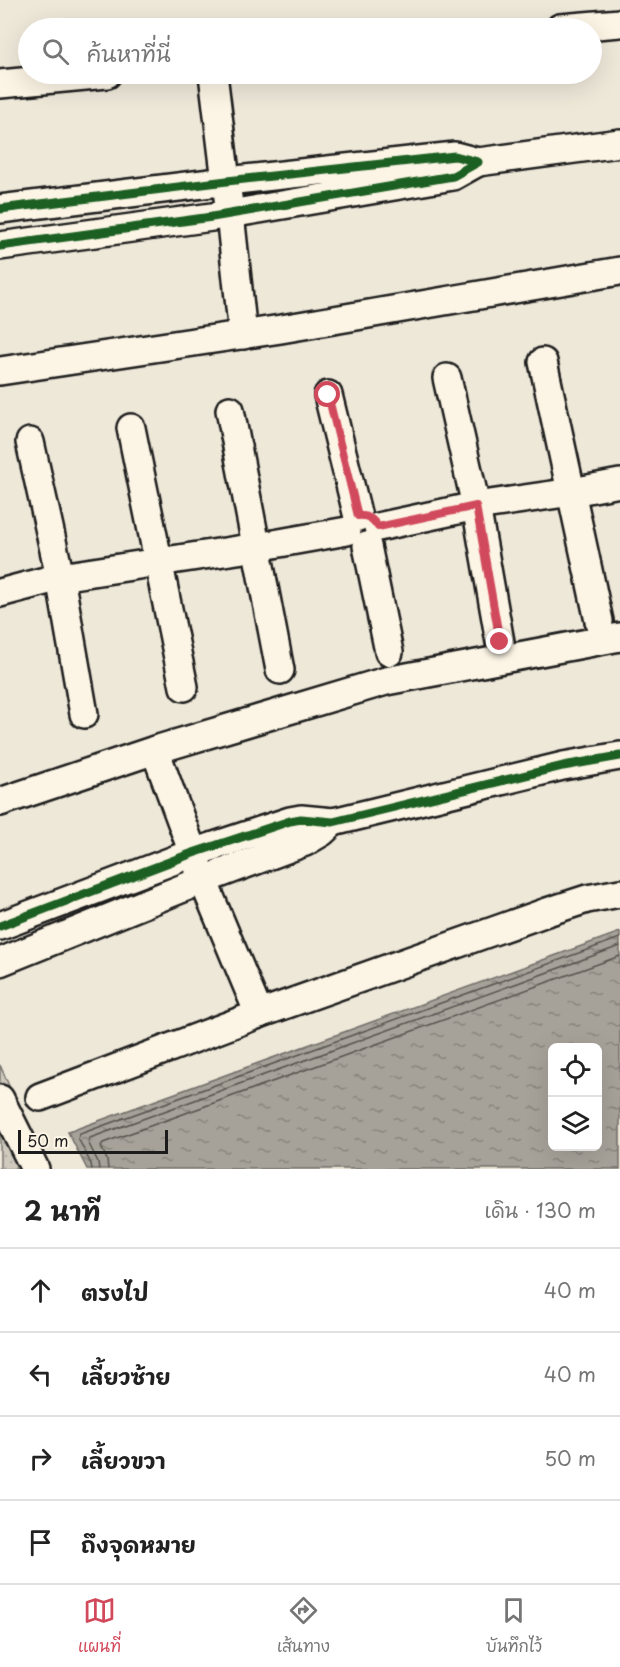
<!DOCTYPE html>
<html lang="th">
<head>
<meta charset="utf-8">
<style>
  :root { --surface:#fff; --page:#f2f2f2; --text:#222; --muted:#767676; --line:#e0e0e0; --accent:#d1495b }
  body { margin:0; font-family:"Playpen Sans","Playpen Sans Thai",sans-serif; background:var(--page); color:var(--text) }
  .controls { position:absolute; right:18px; bottom:18px; display:grid; overflow:hidden; border-radius:9px; box-shadow:0 6px 24px #0002 }
  .controls button { width:54px; height:54px; display:grid; place-items:center; padding:0; border:0; border-bottom:2px solid var(--line); background:var(--surface); color:var(--text); font:30px sans-serif }
  .scale { position:absolute; left:18px; bottom:15px; width:150px; box-sizing:border-box; padding-left:6px; border:3px solid #1c1c1c; border-top:0; font-size:16px; line-height:21px; white-space:nowrap; color:#1c1c1c; -webkit-text-stroke:4px #fcf5e5; paint-order:stroke }
  .stop { position:absolute; width:18px; height:18px; margin:-14px; border:4px solid #d1495b; border-radius:50%; background:#fff }
  .stop.end { background:#d1495b; border-color:#fff; box-shadow:0 2px 6px #0008 }
  .list { margin:0; padding:0; list-style:none }
  h2 { display:flex; justify-content:space-between; align-items:center; height:78px; margin:0; padding:0 24px; font-size:26px }
  h2 small { font-size:20px; font-weight:400; color:var(--muted) }
  .list li { display:grid; grid-template-columns:39px 1fr auto; gap:18px; align-items:center; box-sizing:border-box; height:84px; padding:0 24px; border-top:2px solid var(--line) }
  .list b { display:block; font-size:22px; white-space:nowrap }
  .list em { font-size:20px; font-style:normal; color:var(--muted) }
  .icon { flex:none; width:33px; height:33px; fill:none; stroke:currentColor; stroke-width:2; stroke-linecap:round; stroke-linejoin:round }
  .map { position:relative; flex:none; width:620px; height:1169px; overflow:hidden }
  .search { position:absolute; background:var(--surface); box-shadow:0 6px 24px #0002; left:18px; right:18px; top:18px; height:66px; display:flex; align-items:center; gap:15px; box-sizing:border-box; padding:0 21px; border-radius:33px; color:var(--muted); font-size:22px }
  .sheet { height:414px; background:var(--surface) }
  nav { display:flex; justify-content:space-around; align-items:center; box-sizing:border-box; height:84px; border-top:2px solid var(--line); background:var(--surface); font-size:16px; color:var(--muted) }
  nav a { display:grid; justify-items:center; gap:3px }
  nav .on { color:var(--accent) }
  .map>svg:first-child { display:block }
</style>
</head>
<body>
<div class="map">
<svg width="620" height="1169" viewBox="0 0 620 1169">
  <defs>
    <pattern id="grass-dots" width="8" height="8" patternUnits="userSpaceOnUse" patternTransform="scale(1.5)"><rect width="8" height="8" fill="#cfcabd"/><path d="M2 2h.1M6 6h.1" fill="none" stroke="#b1ada2" stroke-width="1.8" stroke-linecap="round"/></pattern>
    <pattern id="water-ripples" width="26" height="14" patternUnits="userSpaceOnUse" patternTransform="scale(1.5)"><rect width="26" height="14" fill="#a7a299"/><path d="M2 4q2-2 4 0t4 0M15 11q2-2 4 0t4 0" fill="none" stroke="#87837c"/></pattern>
  </defs>
  <rect width="100%" height="100%" fill="#eee8d9"/>
  <filter id="ink" filterUnits="userSpaceOnUse"><feTurbulence type="fractalNoise" baseFrequency=".0167" numOctaves="2"/><feDisplacementMap in="SourceGraphic" scale="12" xChannelSelector="R" yChannelSelector="G"/><feConvolveMatrix kernelMatrix="1 2 1 2 8 2 1 2 1" color-interpolation-filters="sRGB"/></filter>
  <g filter="url(#ink)">
    <polygon fill="url(#grass-dots)" stroke="#76736c" stroke-width="1.5" points="0,1065 45,1169 0,1169"/>
    <path fill="url(#water-ripples)" stroke="#6f6c67" stroke-width="1.5" fill-rule="evenodd" d="M620,932V1169H87L68,1132ZM552,1048H598V1146H552Z"/>
    <g fill="none" stroke-linecap="round" stroke-linejoin="round">
      <g stroke="#54524e" stroke-width="1.5">
        <polyline points="92,1169 91,1164 78,1138 80,1134 620,938"/>
        <polyline points="99,1169 98,1162 88,1142 90,1138 620,946"/>
        <polyline points="108,1169 107,1160 101,1146 103,1143 620,956"/>
      </g>
      <defs>
        <g id="minor">
          <polyline points="560,28 620,23"/>
          <polyline points="213,74 230,214 243,335"/>
          <polyline points="0,84 107,74"/>
          <polyline points="478,162 620,143"/>
          <polyline points="0,209 227,181 455,156 478,162 453,176 212,217 0,246"/>
          <polyline points="543,362 599,621"/>
          <polyline points="0,371 281,329 620,271"/>
          <polyline points="447,378 476,506 500,642"/>
          <polyline points="328,395 358,517"/>
          <polyline points="230,410 280,670"/>
          <polyline points="131,428 184,687"/>
          <polyline points="30,442 60,577 84,714"/>
          <polyline points="378,527 476,506 572,492 620,483"/>
          <polyline points="367,546 389,652"/>
          <polyline points="0,593 60,577 257,547 347,531"/>
          <polyline points="155,750 203,880 259,1014"/>
          <polyline points="0,802 155,750 386,681 620,637"/>
          <polyline points="0,926 193,853 290,821 301,819 333,822 563,766 620,756"/>
          <polyline points="0,962 203,880 305,842 322,832 333,822"/>
          <polyline points="40,1097 259,1014 547,912 587,899 620,893"/>
          <polyline points="0,1099 35,1169"/>
        </g>
      </defs>
      <use href="#minor" stroke="#1c1c1c" stroke-width="32"/>
      <use href="#minor" stroke="#fcf5e5" stroke-width="27"/>
      <defs>
        <g id="cycleway">
          <polyline points="0,209 227,181 455,156 478,162 453,176 212,217 0,246"/>
          <polyline points="0,926 193,853 290,821 301,819 333,822 563,766 620,756"/>
        </g>
      </defs>
      <use href="#cycleway" stroke="#fcf5e5" stroke-width="13"/>
      <use href="#cycleway" stroke="#1b5e20" stroke-width="9"/>
    </g>
  </g>
  <g fill="none" stroke-linecap="round" stroke-linejoin="round" filter="url(#ink)">
    <path stroke="#d1495b" stroke-width="8" d="M328,395L358,516C368,515 373,519 378,527L476,506L500,642"/>
  </g>
</svg>
<div class="controls">
<button><svg class="icon" aria-label="locate" viewBox="0 0 24 24"><circle cx="12" cy="12" r="6"/><path d="M12 2v4M12 18v4M2 12h4M18 12h4"/></svg></button>
<button><svg class="icon" aria-label="layers" viewBox="0 0 24 24"><path d="M12 4l9 5-9 5-9-5zM3 14l9 5 9-5"/></svg></button>
</div>
<div class="scale">50 m</div>
<div class="stop" style="left:328px;top:395px"></div>
<div class="stop end" style="left:500px;top:642px"></div>
<div class="search"><svg class="icon" aria-label="search" viewBox="0 0 24 24"><circle cx="10" cy="10" r="6"/><path d="M15 15l6 6"/></svg>ค้นหาที่นี่</div>
</div>
<section class="sheet">
<h2>2 นาที<small>เดิน · 130 m</small></h2>
<ul class="list">
<li><svg class="icon" aria-label="ahead" viewBox="0 0 24 24"><path d="M12 20V5M6 11l6-6 6 6"/></svg><div><b>ตรงไป</b></div><em>40 m</em></li>
<li><svg class="icon" aria-label="left" viewBox="0 0 24 24"><path d="M17 20v-9H6M10 6l-5 5 5 5"/></svg><div><b>เลี้ยวซ้าย</b></div><em>40 m</em></li>
<li><svg class="icon" aria-label="right" viewBox="0 0 24 24"><path d="M7 20v-9h11M14 6l5 5-5 5"/></svg><div><b>เลี้ยวขวา</b></div><em>50 m</em></li>
<li><svg class="icon" aria-label="arrive" viewBox="0 0 24 24"><path d="M6 21V4h12l-3 4 3 4H6"/></svg><div><b>ถึงจุดหมาย</b></div></li>
</ul>
</section>
<nav>
<a class="on"><svg class="icon" aria-label="map" viewBox="0 0 24 24"><path d="M3 6l6-2 6 2 6-2v14l-6 2-6-2-6 2zM9 4v14M15 6v14"/></svg>แผนที่</a>
<a><svg class="icon" aria-label="directions" viewBox="0 0 24 24"><path d="M12 3l9 9-9 9-9-9zM9 14v-3h6M13 9l2 2-2 2"/></svg>เส้นทาง</a>
<a><svg class="icon" aria-label="saved" viewBox="0 0 24 24"><path d="M7 4h10v16l-5-4-5 4z"/></svg>บันทึกไว้</a>
</nav>
</body>
</html>
